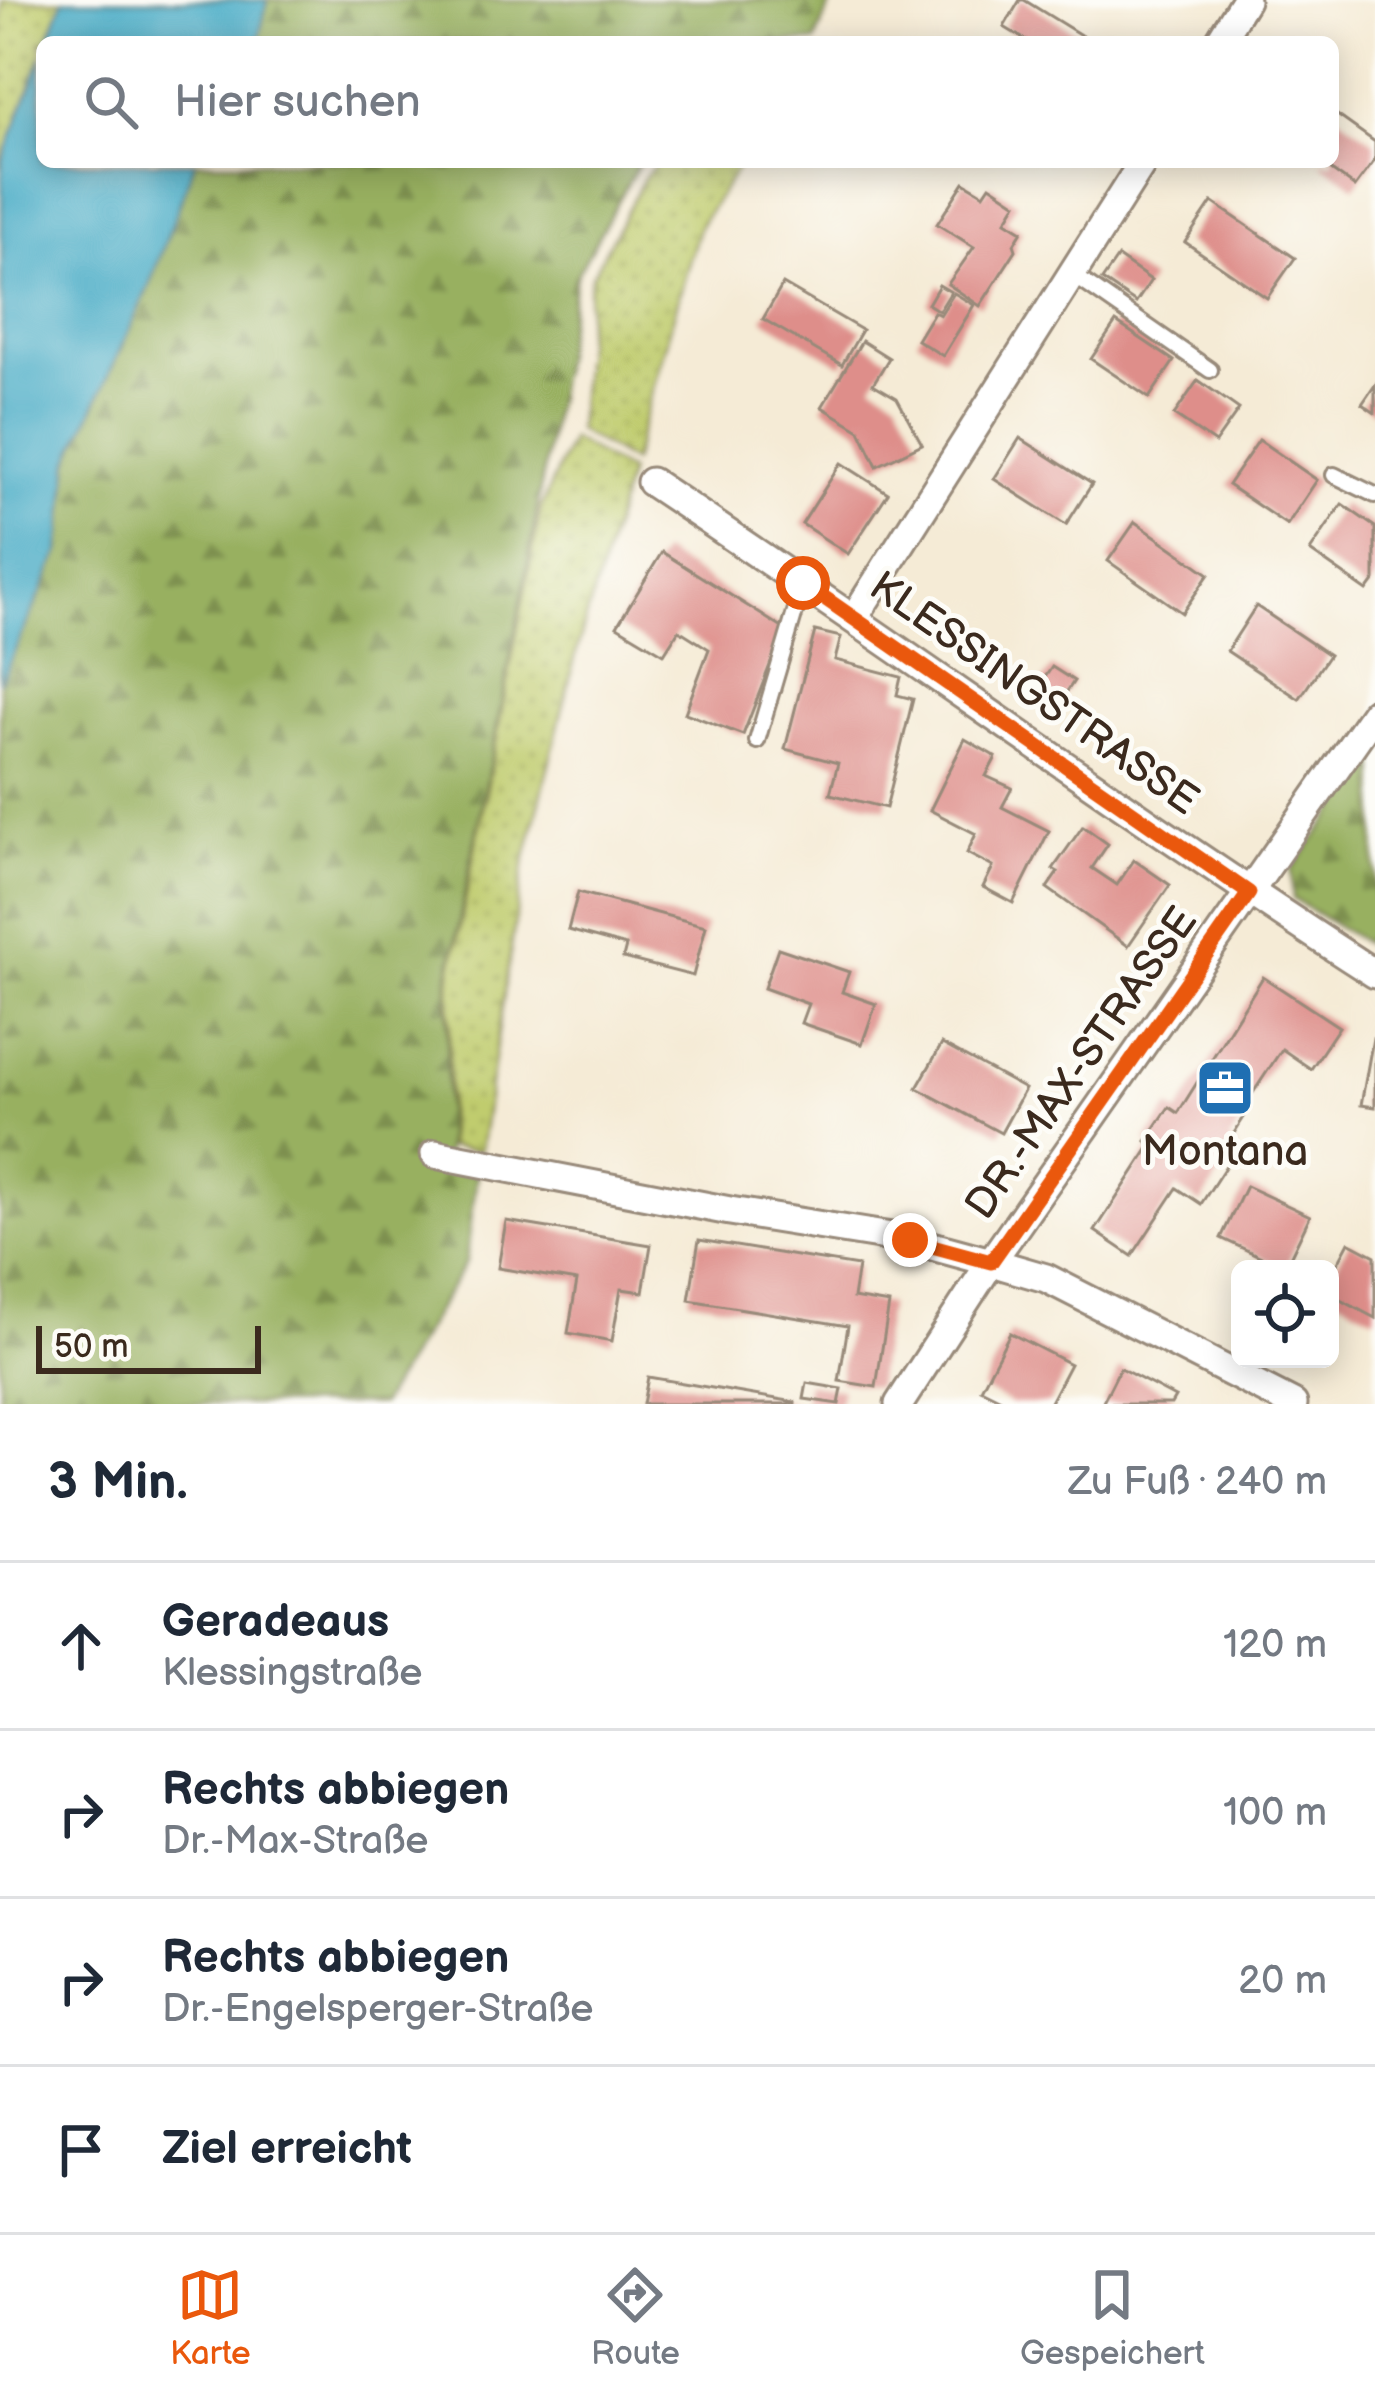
<!DOCTYPE html>
<html lang="de">
<head>
<meta charset="utf-8">
<style>
  :root { --surface:#fff; --page:#f2f2f3; --text:#1f2937; --muted:#747a83; --line:#e0e1e3; --accent:#ea580c }
  body { margin:0; font-family:"Balsamiq Sans",sans-serif; background:var(--page); color:var(--text) }
  .controls { position:absolute; right:36px; bottom:36px; display:grid; overflow:hidden; border-radius:18px; box-shadow:0 6px 30px #0003 }
  .controls button { width:108px; height:108px; display:grid; place-items:center; padding:0; border:0; border-bottom:3px solid var(--line); background:var(--surface); color:var(--text); font:60px sans-serif }
  .scale { position:absolute; left:36px; bottom:30px; width:225px; box-sizing:border-box; padding-left:12px; border:6px solid #3b2a1e; border-top:0; font-size:33px; line-height:42px; white-space:nowrap; color:#3b2a1e; -webkit-text-stroke:9px #fdfcf7; paint-order:stroke }
  .stop { position:absolute; width:36px; height:36px; margin:-27px; border:9px solid #ea580c; border-radius:50%; background:#fff }
  .stop.end { background:#ea580c; border-color:#fff; box-shadow:0 3px 12px #0008 }
  .list { margin:0; padding:0; list-style:none }
  h2 { display:flex; justify-content:space-between; align-items:center; height:156px; margin:0; padding:0 48px; font-size:51px }
  h2 small { font-size:39px; font-weight:400; color:var(--muted) }
  .list li { display:grid; grid-template-columns:78px 1fr auto; gap:36px; align-items:center; box-sizing:border-box; height:168px; padding:0 48px; border-top:3px solid var(--line) }
  .list b { display:block; font-size:45px; white-space:nowrap }
  .list p { margin:0; font-size:39px; white-space:nowrap; color:var(--muted) }
  .list em { font-size:39px; font-style:normal; color:var(--muted) }
  .icon { flex:none; width:66px; height:66px; fill:none; stroke:currentColor; stroke-width:2; stroke-linecap:round; stroke-linejoin:round }
  .map { position:relative; flex:none; width:1375px; height:1404px; overflow:hidden }
  .search { position:absolute; background:var(--surface); box-shadow:0 6px 30px #0003; left:36px; right:36px; top:36px; height:132px; display:flex; align-items:center; gap:30px; box-sizing:border-box; padding:0 42px; border-radius:18px; color:var(--muted); font-size:45px }
  .sheet { height:828px; background:var(--surface) }
  nav { display:flex; justify-content:space-around; align-items:center; box-sizing:border-box; height:168px; border-top:3px solid var(--line); background:var(--surface); font-size:33px; color:var(--muted) }
  nav a { display:grid; justify-items:center; gap:6px }
  nav .on { color:var(--accent) }
  .map>svg:first-child { display:block }
</style>
</head>
<body>
<div class="map">
<svg width="1375" height="1404" viewBox="0 0 1375 1404">
  <defs>
    <pattern id="grass-dots" width="8" height="8" patternUnits="userSpaceOnUse" patternTransform="scale(3)"><rect width="8" height="8" fill="#c0cc6e"/><path d="M2 2h.1M6 6h.1" fill="none" stroke="#a6af5f" stroke-width="1.8" stroke-linecap="round"/></pattern>
    <pattern id="forest-firs" width="22" height="20" patternUnits="userSpaceOnUse" patternTransform="scale(3)"><rect width="22" height="20" fill="#98b061"/><path d="M5 1l3.5 6h-7zM16 11l3.5 6h-7z" fill="#7d8f4f"/></pattern>
  </defs>
  <rect width="100%" height="100%" fill="#fdfcf7"/>
  <filter id="ink" filterUnits="userSpaceOnUse"><feTurbulence type="fractalNoise" baseFrequency=".00833" numOctaves="2"/><feDisplacementMap in="SourceGraphic" scale="24" xChannelSelector="R" yChannelSelector="G"/><feConvolveMatrix kernelMatrix="1 2 1 2 8 2 1 2 1" color-interpolation-filters="sRGB"/></filter>
  <filter id="wash" filterUnits="userSpaceOnUse"><feTurbulence type="fractalNoise" baseFrequency=".004" numOctaves="4" result="noise"/><feDisplacementMap in="SourceGraphic" scale="48" xChannelSelector="R" yChannelSelector="G"/><feGaussianBlur stdDeviation="2.7" result="paint"/><feColorMatrix in="noise" values="0 0 0 0 0 0 0 0 0 0 0 0 0 0 0 0 0 1.4 0 .05"/><feComposite in="paint" operator="in"/></filter>
  <g filter="url(#wash)">
    <rect width="100%" height="100%" fill="#f5ebd6"/>
    <g fill="url(#grass-dots)" stroke="#7e7b46" stroke-width="3">
      <polygon points="2,0 63,0 47,42 42,42 42,56 0,167"/>
      <polygon points="658,162 741,162 699,227 632,462 577,430 590,280 644,178"/>
      <polygon points="571,439 629,472 577,650 523,870 480,1151 448,1147 450,978 541,507"/>
    </g>
    <g fill="url(#forest-firs)" stroke="#6a6d40" stroke-width="3">
      <polygon points="266,0 832,0 815,42 258,42"/>
      <polygon points="195,162 640,162 576,276 523,592 448,980 446,1169 477,1175 466,1262 381,1404 0,1404 0,683 60,551 70,460 149,286"/>
      <polygon points="1375,758 1375,949 1293,899 1291,870"/>
    </g>
    <g fill="#46abc6" stroke="#406a72" stroke-width="3">
      <polygon points="63,0 266,0 267,3 258,42 47,42"/>
      <polygon points="42,56 42,162 195,162 149,286 70,460 60,551 0,683 2,161"/>
    </g>
    <g id="blocks">
      <g fill="#de8e8a">
        <polygon points="1020,0 1024,0 1092,42 1029,42 1004,27"/>
        <polygon points="1333,112 1375,142 1375,160 1355,187 1320,162 1333,162"/>
        <polygon points="964,182 984,194 990,185 1017,203 1006,221 1022,231 1014,244 1016,250 980,306 948,284 974,247 937,224"/>
        <polygon points="1212,202 1295,258 1267,298 1185,242"/>
        <polygon points="1118,257 1151,280 1136,303 1102,280"/>
        <polygon points="783,284 862,330 842,365 763,319"/>
        <polygon points="939,285 951,292 939,311 928,304"/>
        <polygon points="954,293 974,305 943,356 917,340 934,312 940,315"/>
        <polygon points="1116,322 1174,361 1149,398 1091,359"/>
        <polygon points="862,341 889,358 873,384 897,398 922,444 877,466 860,430 822,407"/>
        <polygon points="1198,380 1239,409 1215,443 1174,415"/>
        <polygon points="1375,385 1375,413 1362,404"/>
        <polygon points="1020,438 1092,484 1066,525 994,479"/>
        <polygon points="1259,440 1317,480 1287,525 1228,485"/>
        <polygon points="841,463 888,493 848,554 802,524"/>
        <polygon points="1342,504 1375,527 1375,580 1367,591 1310,551"/>
        <polygon points="1135,522 1209,574 1182,613 1108,561"/>
        <polygon points="662,552 784,629 743,735 685,713 709,649 679,630 664,654 617,626"/>
        <polygon points="1256,606 1329,655 1299,699 1227,651"/>
        <polygon points="815,631 841,637 835,660 901,677 897,695 913,699 886,808 830,794 838,763 785,749"/>
        <polygon points="1052,667 1074,681 1056,708 1034,693"/>
        <polygon points="965,739 996,757 986,776 1012,788 1002,807 1049,831 1013,903 983,887 993,867 967,853 976,834 930,810"/>
        <polygon points="1083,826 1108,844 1092,868 1117,885 1134,860 1170,885 1128,946 1047,888 1058,872 1053,869"/>
        <polygon points="578,892 706,926 693,976 623,958 626,946 568,930"/>
        <polygon points="778,948 849,972 842,992 876,1004 862,1044 801,1023 808,1004 764,988"/>
        <polygon points="1263,977 1339,1027 1311,1069 1282,1049 1243,1108 1248,1111 1229,1141 1238,1147 1201,1204 1177,1188 1132,1256 1095,1231 1151,1145 1146,1141 1169,1107 1178,1113"/>
        <polygon points="1373,1038 1375,1039 1375,1107 1361,1105"/>
        <polygon points="942,1044 1025,1089 1001,1133 917,1088"/>
        <polygon points="1246,1186 1310,1216 1285,1268 1221,1238"/>
        <polygon points="506,1221 651,1245 643,1292 621,1289 612,1341 568,1333 577,1281 498,1268"/>
        <polygon points="699,1240 858,1266 853,1298 889,1304 876,1387 839,1381 848,1326 689,1300"/>
        <polygon points="1349,1242 1375,1256 1375,1318 1330,1294 1330,1278"/>
        <polygon points="1010,1333 1070,1364 1049,1404 1011,1404 981,1389"/>
        <polygon points="1120,1368 1175,1397 1171,1404 1102,1404"/>
        <polygon points="648,1377 795,1402 795,1404 643,1404"/>
        <polygon points="807,1383 842,1389 839,1404 804,1399"/>
      </g>
    </g>
  </g>
  <g filter="url(#ink)">
    <use href="#blocks" fill-opacity="0" stroke="#988a7a" stroke-width="3"/>
    <g fill="none" stroke-linecap="round" stroke-linejoin="round">
      <defs>
        <g id="service">
          <polyline points="1072,274 1210,370"/>
          <polyline points="1334,475 1375,495"/>
          <polyline points="757,741 803,585"/>
        </g>
        <g id="minor">
          <polyline points="1219,42 1245,0"/>
          <path d="M651,482C894,643 1130,816 1375,974"/>
          <polyline points="855,616 1143,162"/>
          <polyline points="435,1154 730,1211 910,1240 991,1262 1046,1278 1293,1404"/>
          <polyline points="899,1404 991,1262 1375,712"/>
        </g>
      </defs>
      <use href="#service" stroke="#988a7a" stroke-width="20"/>
      <use href="#minor" stroke="#988a7a" stroke-width="33"/>
      <use href="#service" stroke="#fff" stroke-width="14"/>
      <use href="#minor" stroke="#fff" stroke-width="27"/>
    </g>
  </g>
  <g fill="none" stroke-linecap="round" stroke-linejoin="round" filter="url(#ink)">
    <polyline stroke="#ea580c" stroke-width="15" points="803,583 1249,893 991,1262 910,1240"/>
  </g>
  <defs>
    <symbol id="office-square" viewBox="-11 -11 22 22"><rect x="-9" y="-9" width="18" height="18" rx="4" fill="#1f6fb2" stroke="#fdfcf7"/><path d="M-6-3h4V-5.5h4V-3h4V5H-6ZM-1-4.5V-3h2v-1.5ZM-6 0V1H6V0Z" fill="#fff"/></symbol>
  </defs>
  <g fill-rule="evenodd">
    <use href="#office-square" x="1192" y="1055" width="66" height="66"/>
  </g>
  <g text-anchor="middle" stroke-width="10" stroke-linejoin="round" paint-order="stroke">
    <g font-size="42" fill="#3b2a1e" stroke="#fdfcf7">
      <text transform="translate(1035 692) rotate(35)" y="15">KLESSINGSTRASSE</text>
      <text transform="translate(1080 1062) rotate(-55)" y="15">DR.-MAX-STRASSE</text>
    </g>
    <g font-size="42" fill="#3b2a1e" stroke="#fdfcf7">
      <text x="1225" y="1165">Montana</text>
    </g>
  </g>
</svg>
<div class="controls">
<button><svg class="icon" aria-label="locate" viewBox="0 0 24 24"><circle cx="12" cy="12" r="6"/><path d="M12 2v4M12 18v4M2 12h4M18 12h4"/></svg></button>
</div>
<div class="scale">50 m</div>
<div class="stop" style="left:803px;top:583px"></div>
<div class="stop end" style="left:910px;top:1240px"></div>
<div class="search"><svg class="icon" aria-label="search" viewBox="0 0 24 24"><circle cx="10" cy="10" r="6"/><path d="M15 15l6 6"/></svg>Hier suchen</div>
</div>
<section class="sheet">
<h2>3 Min.<small>Zu Fuß · 240 m</small></h2>
<ul class="list">
<li><svg class="icon" aria-label="ahead" viewBox="0 0 24 24"><path d="M12 20V5M6 11l6-6 6 6"/></svg><div><b>Geradeaus</b><p>Klessingstraße</p></div><em>120 m</em></li>
<li><svg class="icon" aria-label="right" viewBox="0 0 24 24"><path d="M7 20v-9h11M14 6l5 5-5 5"/></svg><div><b>Rechts abbiegen</b><p>Dr.-Max-Straße</p></div><em>100 m</em></li>
<li><svg class="icon" aria-label="right" viewBox="0 0 24 24"><path d="M7 20v-9h11M14 6l5 5-5 5"/></svg><div><b>Rechts abbiegen</b><p>Dr.-Engelsperger-Straße</p></div><em>20 m</em></li>
<li><svg class="icon" aria-label="arrive" viewBox="0 0 24 24"><path d="M6 21V4h12l-3 4 3 4H6"/></svg><div><b>Ziel erreicht</b></div></li>
</ul>
</section>
<nav>
<a class="on"><svg class="icon" aria-label="map" viewBox="0 0 24 24"><path d="M3 6l6-2 6 2 6-2v14l-6 2-6-2-6 2zM9 4v14M15 6v14"/></svg>Karte</a>
<a><svg class="icon" aria-label="directions" viewBox="0 0 24 24"><path d="M12 3l9 9-9 9-9-9zM9 14v-3h6M13 9l2 2-2 2"/></svg>Route</a>
<a><svg class="icon" aria-label="saved" viewBox="0 0 24 24"><path d="M7 4h10v16l-5-4-5 4z"/></svg>Gespeichert</a>
</nav>
</body>
</html>
